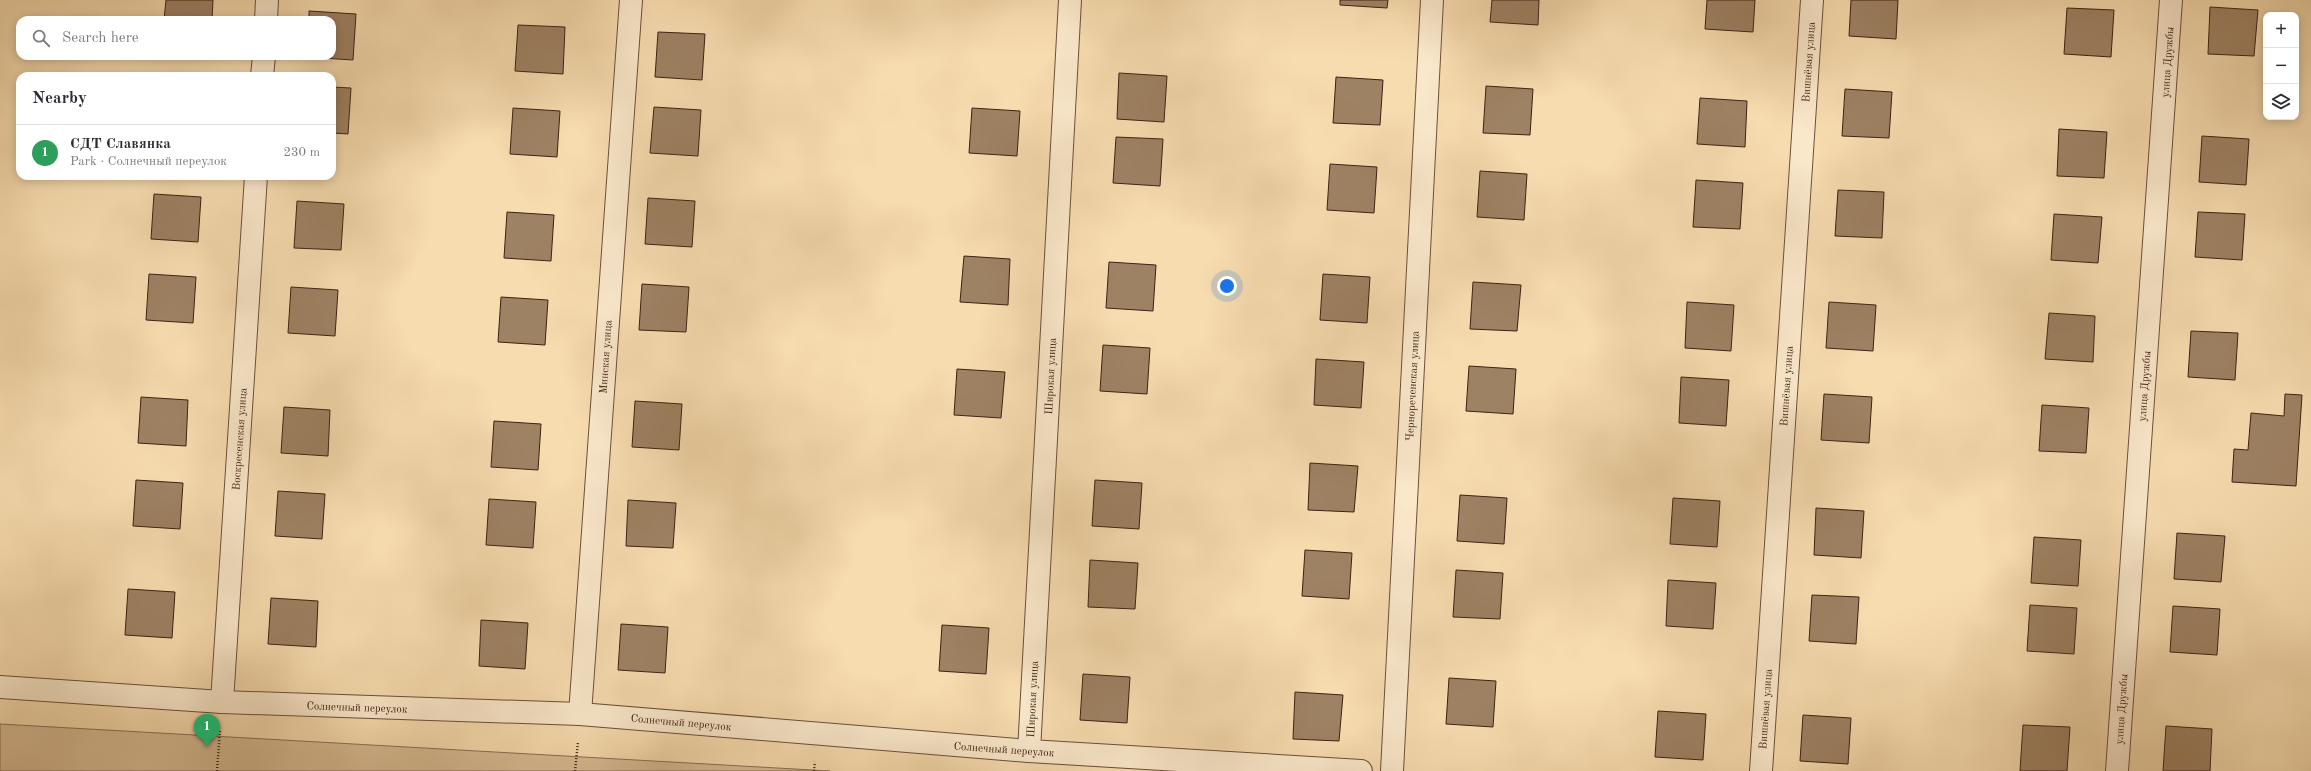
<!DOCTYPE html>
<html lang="en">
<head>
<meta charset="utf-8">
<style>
  :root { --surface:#fff; --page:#f2f2f3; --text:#2b2b33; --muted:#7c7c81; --line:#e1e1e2; --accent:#8f2418 }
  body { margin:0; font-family:"Old Standard TT",serif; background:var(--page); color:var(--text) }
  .controls { position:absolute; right:12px; top:12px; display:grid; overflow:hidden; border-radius:8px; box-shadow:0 2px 10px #0003 }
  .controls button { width:36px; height:36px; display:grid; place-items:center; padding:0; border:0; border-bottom:1px solid var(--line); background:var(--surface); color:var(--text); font:20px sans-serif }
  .you { position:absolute; left:1227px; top:286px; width:14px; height:14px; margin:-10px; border:3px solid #fff; border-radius:50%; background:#1a73e8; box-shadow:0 0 0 6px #1a73e833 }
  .badge { display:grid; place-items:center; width:26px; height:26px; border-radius:50%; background:var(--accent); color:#fff; font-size:13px; font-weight:700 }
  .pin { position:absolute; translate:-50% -33px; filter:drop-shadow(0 1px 2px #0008) }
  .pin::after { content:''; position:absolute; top:21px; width:14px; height:12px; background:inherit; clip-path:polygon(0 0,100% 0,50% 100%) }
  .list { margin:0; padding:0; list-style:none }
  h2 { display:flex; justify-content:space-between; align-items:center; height:52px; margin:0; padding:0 16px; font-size:17px }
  h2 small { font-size:13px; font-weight:400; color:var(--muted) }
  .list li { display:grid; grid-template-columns:26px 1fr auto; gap:12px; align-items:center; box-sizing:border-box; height:56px; padding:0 16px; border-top:1px solid var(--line) }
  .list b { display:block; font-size:15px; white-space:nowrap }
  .list p { margin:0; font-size:13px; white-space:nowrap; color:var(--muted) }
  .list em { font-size:13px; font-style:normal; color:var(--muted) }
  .icon { flex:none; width:22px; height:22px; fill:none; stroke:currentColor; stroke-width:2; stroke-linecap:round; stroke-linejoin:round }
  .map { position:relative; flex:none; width:2311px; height:771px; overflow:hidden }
  .search { position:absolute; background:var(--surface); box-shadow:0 2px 10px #0003; left:16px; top:16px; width:320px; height:44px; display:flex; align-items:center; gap:10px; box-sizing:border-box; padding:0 14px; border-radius:12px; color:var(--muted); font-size:15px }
  .panel { position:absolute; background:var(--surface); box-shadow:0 2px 10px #0003; left:16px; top:72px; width:320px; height:108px; border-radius:12px }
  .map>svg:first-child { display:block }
</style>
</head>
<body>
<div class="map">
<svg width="2311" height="771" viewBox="0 0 2311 771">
  <rect width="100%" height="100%" fill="#f7dcaf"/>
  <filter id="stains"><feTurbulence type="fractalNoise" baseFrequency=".005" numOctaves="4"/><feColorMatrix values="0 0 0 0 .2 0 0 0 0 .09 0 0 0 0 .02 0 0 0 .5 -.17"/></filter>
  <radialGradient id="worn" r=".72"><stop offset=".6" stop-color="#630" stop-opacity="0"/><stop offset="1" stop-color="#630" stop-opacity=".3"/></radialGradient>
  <polygon fill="#d8bc94" stroke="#8b6e53" points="0,724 830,771 0,771"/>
  <g fill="#9e8264" stroke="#3e2112">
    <polygon points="166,0 213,0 212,20 164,20"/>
    <polygon points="1340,0 1388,0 1387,8 1340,5"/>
    <polygon points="1492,0 1539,0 1538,25 1490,22"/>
    <polygon points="1707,0 1755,0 1753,32 1705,29"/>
    <polygon points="1851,0 1898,0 1896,39 1849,36"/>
    <polygon points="2210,7 2258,10 2254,56 2208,54"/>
    <polygon points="2067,8 2114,10 2111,57 2064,54"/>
    <polygon points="309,11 356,14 353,60 306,57 332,56 332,20 309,20"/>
    <polygon points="518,25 565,27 563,74 515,71"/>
    <polygon points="658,32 705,34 702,80 655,77"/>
    <polygon points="1119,73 1167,76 1164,122 1117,119"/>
    <polygon points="1336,77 1383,80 1380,125 1333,123"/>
    <polygon points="1486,86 1533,89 1530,135 1483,133"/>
    <polygon points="332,87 351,88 348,134 332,133"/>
    <polygon points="1845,89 1892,92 1889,138 1842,136"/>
    <polygon points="1700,98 1747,101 1745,147 1697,144"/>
    <polygon points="654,107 701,110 698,156 650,153"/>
    <polygon points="513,108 560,111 557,157 510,154"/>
    <polygon points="972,108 1020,111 1017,156 969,153"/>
    <polygon points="2059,129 2107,132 2104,178 2057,176"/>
    <polygon points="2202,136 2249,139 2246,185 2199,182"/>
    <polygon points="1116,137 1163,139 1160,186 1113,183"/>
    <polygon points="1330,164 1377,167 1374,213 1327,210"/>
    <polygon points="1480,171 1527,174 1524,220 1477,217"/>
    <polygon points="1696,180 1743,183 1740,229 1693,227"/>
    <polygon points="1838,190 1884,192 1882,238 1835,236"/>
    <polygon points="154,194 201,197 198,242 151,239"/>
    <polygon points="648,198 695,201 692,247 645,244"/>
    <polygon points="297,201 344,204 341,250 294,248"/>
    <polygon points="507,212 554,215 551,261 504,258"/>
    <polygon points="2198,212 2245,214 2242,260 2195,257"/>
    <polygon points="2054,214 2102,217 2098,263 2051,260"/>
    <polygon points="964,256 1010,259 1008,305 960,302"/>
    <polygon points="1109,262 1156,265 1153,311 1106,308"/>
    <polygon points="149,274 196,277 193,323 146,320"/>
    <polygon points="1323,274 1370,277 1367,323 1320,320"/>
    <polygon points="1473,282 1521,285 1517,331 1470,329"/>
    <polygon points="642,284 689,287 686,332 639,330"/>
    <polygon points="291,287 338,290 335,336 288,333"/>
    <polygon points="501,297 548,300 545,345 498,342"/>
    <polygon points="1687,302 1734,305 1731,351 1685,348"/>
    <polygon points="1829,302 1876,305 1873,351 1826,348"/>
    <polygon points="2049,313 2095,316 2093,362 2045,359"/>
    <polygon points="2191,331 2238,333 2235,380 2188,377"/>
    <polygon points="1103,345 1150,348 1147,394 1100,391"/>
    <polygon points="1316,359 1364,362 1361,408 1314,405"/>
    <polygon points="1469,366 1516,369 1513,414 1466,411"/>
    <polygon points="957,369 1005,372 1001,418 954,415"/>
    <polygon points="1681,377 1729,380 1726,426 1679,423"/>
    <polygon points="1824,394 1872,397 1869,443 1821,440"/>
    <polygon points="2285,394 2302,395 2296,486 2232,482 2234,449 2248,450 2251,413 2284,416"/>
    <polygon points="141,397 188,400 186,446 138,443"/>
    <polygon points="635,401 682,404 679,450 632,447"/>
    <polygon points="2042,405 2089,408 2086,453 2039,451"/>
    <polygon points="284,407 330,410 328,456 281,453"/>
    <polygon points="494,421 541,424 538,470 491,467"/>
    <polygon points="1310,463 1358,466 1354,512 1308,510"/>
    <polygon points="136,480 183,483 180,529 133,526"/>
    <polygon points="1095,480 1142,483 1139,529 1092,526"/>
    <polygon points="278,491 325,494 322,539 275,536"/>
    <polygon points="1460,495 1507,498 1504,544 1457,541"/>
    <polygon points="1673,498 1720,501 1717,547 1670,544"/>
    <polygon points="489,499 536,502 533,548 486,545"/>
    <polygon points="628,500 676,503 673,548 626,546"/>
    <polygon points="1816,508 1864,511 1861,558 1814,555"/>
    <polygon points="2177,533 2225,536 2221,582 2174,579"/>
    <polygon points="2034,537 2081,540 2078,586 2031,583"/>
    <polygon points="1305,550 1352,553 1349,599 1302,596"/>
    <polygon points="1090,560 1138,563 1135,609 1088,607"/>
    <polygon points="1456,570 1503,573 1500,619 1453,617"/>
    <polygon points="1668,580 1716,583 1713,629 1666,626"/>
    <polygon points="128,589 175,592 172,638 125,635"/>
    <polygon points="1812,595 1859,597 1856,644 1809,641"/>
    <polygon points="271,598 318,601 316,647 268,644"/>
    <polygon points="2030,605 2077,608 2074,654 2027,651"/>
    <polygon points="2173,606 2220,609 2217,655 2170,652"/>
    <polygon points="481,620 528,623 525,669 479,666"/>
    <polygon points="621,624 668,627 665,673 618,670"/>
    <polygon points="942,625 989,628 986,674 939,671"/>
    <polygon points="1083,674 1130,677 1127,723 1080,720"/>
    <polygon points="1449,678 1496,681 1493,727 1446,724"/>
    <polygon points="1295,692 1343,695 1339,741 1293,739"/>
    <polygon points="1658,711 1706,714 1703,760 1655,757"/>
    <polygon points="1803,715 1851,718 1848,764 1800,761"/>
    <polygon points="2023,725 2070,727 2067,771 2020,771"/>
    <polygon points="2166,726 2212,729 2210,771 2163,771"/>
  </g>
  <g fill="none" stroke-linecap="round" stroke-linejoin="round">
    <defs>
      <g id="minor">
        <polyline points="266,20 267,0"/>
        <polyline points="262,76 264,56"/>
        <polyline points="0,687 222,702 580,714 1029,751 1361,771"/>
        <polyline points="222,702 256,176"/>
        <polyline points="580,714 631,0"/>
        <polyline points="1029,751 1070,0"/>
        <polyline points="1392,771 1432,0"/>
        <polyline points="1761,771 1812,0"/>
        <polyline points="2117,771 2171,0"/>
      </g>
    </defs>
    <use href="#minor" stroke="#6c5039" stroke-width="24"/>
    <g stroke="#3e2112" stroke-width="2.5" stroke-dasharray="1 2" stroke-linecap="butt">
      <polyline points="217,771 220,730"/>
      <polyline points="575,771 578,742"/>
      <polyline points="814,771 815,762"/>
    </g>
    <use href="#minor" stroke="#fae8cb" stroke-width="22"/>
  </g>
  <g text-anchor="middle" stroke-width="3" stroke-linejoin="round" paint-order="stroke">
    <g font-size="11" fill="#3e2112" stroke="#fae8cb">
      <text transform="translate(1808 62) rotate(-86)" y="4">Вишнёвая улица</text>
      <text transform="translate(2167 62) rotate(-86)" y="4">улица Дружбы</text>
      <text transform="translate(605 357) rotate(-86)" y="4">Минская улица</text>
      <text transform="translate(1050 376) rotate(-87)" y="4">Широкая улица</text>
      <text transform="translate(1412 386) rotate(-87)" y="4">Чернореченская улица</text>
      <text transform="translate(1786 386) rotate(-86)" y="4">Вишнёвая улица</text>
      <text transform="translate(2144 386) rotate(-86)" y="4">улица Дружбы</text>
      <text transform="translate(239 439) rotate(-86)" y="4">Воскресенская улица</text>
      <text transform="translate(1032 699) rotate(-87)" y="4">Широкая улица</text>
      <text transform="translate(357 707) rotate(2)" y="4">Солнечный переулок</text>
      <text transform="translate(1765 709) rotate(-86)" y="4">Вишнёвая улица</text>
      <text transform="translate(2121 709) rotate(-86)" y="4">улица Дружбы</text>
      <text transform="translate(681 722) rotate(5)" y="4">Солнечный переулок</text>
      <text transform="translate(1004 749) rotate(4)" y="4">Солнечный переулок</text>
    </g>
  </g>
  <rect width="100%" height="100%" filter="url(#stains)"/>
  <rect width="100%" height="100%" fill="url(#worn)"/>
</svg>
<div class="controls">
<button>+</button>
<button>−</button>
<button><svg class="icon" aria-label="layers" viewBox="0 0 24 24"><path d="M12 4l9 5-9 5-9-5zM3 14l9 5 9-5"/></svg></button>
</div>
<div class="you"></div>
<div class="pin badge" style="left:207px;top:747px;background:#2e9e5b">1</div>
<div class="search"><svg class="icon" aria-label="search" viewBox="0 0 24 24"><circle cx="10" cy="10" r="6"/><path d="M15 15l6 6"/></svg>Search here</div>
<section class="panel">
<h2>Nearby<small></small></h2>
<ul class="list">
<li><span class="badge" style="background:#2e9e5b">1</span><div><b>СДТ Славянка</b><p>Park · Солнечный переулок</p></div><em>230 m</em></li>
</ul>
</section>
</div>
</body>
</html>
